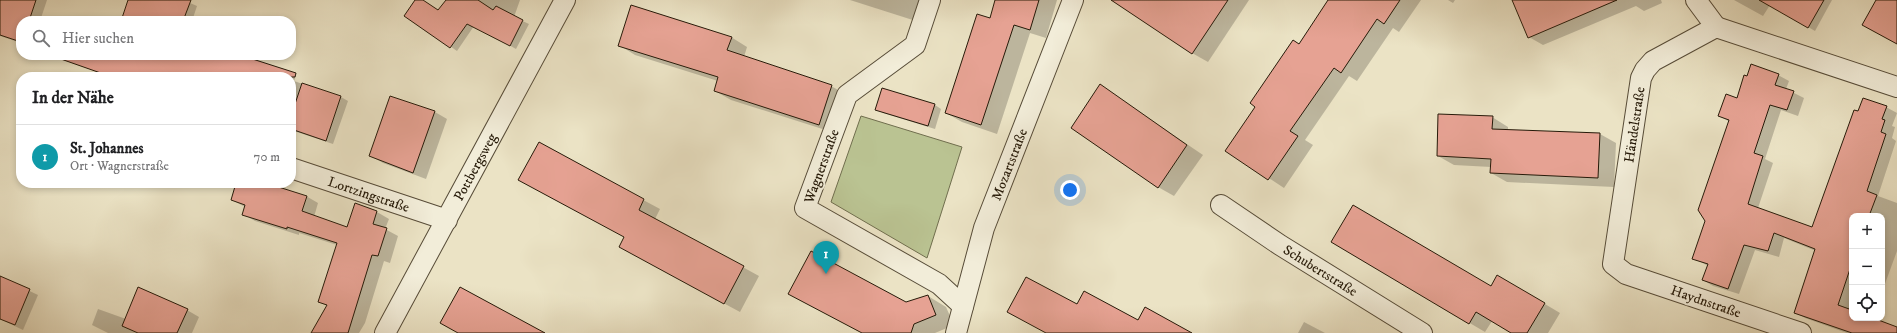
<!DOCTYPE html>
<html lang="de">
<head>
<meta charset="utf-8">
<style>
  :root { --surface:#fff; --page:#f2f2f2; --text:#202124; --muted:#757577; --line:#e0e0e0; --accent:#8f2418 }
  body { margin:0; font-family:"IM FELL DW Pica",serif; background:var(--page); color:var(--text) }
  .controls { position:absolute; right:12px; bottom:12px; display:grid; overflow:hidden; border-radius:8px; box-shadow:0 2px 6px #0003 }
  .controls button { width:36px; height:36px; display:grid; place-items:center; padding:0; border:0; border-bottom:1px solid var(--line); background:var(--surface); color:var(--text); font:20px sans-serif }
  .you { position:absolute; left:1070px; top:190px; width:14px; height:14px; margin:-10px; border:3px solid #fff; border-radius:50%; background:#1a73e8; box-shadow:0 0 0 6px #1a73e833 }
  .badge { display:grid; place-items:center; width:26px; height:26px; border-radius:50%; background:var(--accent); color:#fff; font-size:13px; font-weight:700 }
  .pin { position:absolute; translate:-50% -33px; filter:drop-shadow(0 1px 2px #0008) }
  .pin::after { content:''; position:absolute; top:21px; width:14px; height:12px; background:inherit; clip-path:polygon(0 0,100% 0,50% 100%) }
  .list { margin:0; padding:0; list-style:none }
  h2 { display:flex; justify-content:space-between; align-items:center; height:52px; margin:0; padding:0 16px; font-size:17px }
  h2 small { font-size:13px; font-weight:400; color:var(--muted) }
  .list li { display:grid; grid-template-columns:26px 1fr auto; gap:12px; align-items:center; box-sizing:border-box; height:64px; padding:0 16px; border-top:1px solid var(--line) }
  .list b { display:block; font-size:15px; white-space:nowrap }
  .list p { margin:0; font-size:13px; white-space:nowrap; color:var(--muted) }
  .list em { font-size:13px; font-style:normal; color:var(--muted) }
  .icon { flex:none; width:22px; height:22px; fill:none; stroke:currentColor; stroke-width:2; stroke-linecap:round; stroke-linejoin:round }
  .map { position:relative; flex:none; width:1897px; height:333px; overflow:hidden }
  .search { position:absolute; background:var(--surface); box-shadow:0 2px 6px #0003; left:16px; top:16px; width:280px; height:44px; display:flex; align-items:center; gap:10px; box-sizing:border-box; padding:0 14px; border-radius:16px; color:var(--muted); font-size:15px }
  .panel { position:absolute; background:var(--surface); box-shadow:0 2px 6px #0003; left:16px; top:72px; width:280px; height:116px; border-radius:16px }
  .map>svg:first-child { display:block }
</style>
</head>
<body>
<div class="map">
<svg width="1897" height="333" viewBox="0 0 1897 333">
  <rect width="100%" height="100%" fill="#ebe3c5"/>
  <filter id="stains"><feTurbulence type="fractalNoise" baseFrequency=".005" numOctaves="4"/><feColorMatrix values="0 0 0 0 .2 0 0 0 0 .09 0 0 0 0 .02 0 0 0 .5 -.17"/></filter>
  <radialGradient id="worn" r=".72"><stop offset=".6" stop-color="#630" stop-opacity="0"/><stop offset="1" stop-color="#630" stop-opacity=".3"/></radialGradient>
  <polygon fill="#bac392" stroke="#706e4e" points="861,116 962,147 927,258 831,202"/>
  <g fill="#0003">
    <polygon points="0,0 47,0 40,21 21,21 21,43 0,36"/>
    <polygon points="131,0 183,0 197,6 192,21 123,21"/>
    <polygon points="416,0 422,0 439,11 447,0 520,0 514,17 529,24 516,49 474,26 457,51 405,15"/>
    <polygon points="850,0 926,0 919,22"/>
    <polygon points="996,0 1057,0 1046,38 1030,33 997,134 962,122 946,113 990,19"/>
    <polygon points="1125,0 1249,0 1208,62 1192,53"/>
    <polygon points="1330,0 1421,0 1399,32 1393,28 1357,81 1349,76 1305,140 1313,145 1284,188 1226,150"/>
    <polygon points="1448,0 1455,0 1453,3"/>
    <polygon points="1513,0 1661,0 1662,3 1644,11 1636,6 1543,45 1529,37"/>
    <polygon points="1734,0 1832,0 1815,31 1770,5 1763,16"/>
    <polygon points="731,37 747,47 744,57 831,86 847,95 835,133 731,100 715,91 718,81 635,55 619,45"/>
    <polygon points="93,55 237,55 289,72 296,76 294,81 341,97 348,101 333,144 291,130 291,77 111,77 89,68"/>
    <polygon points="1778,75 1789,81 1786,89 1804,98 1798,116 1781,110 1765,159 1773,163 1758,208 1812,228 1859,113 1886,107 1897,113 1892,126 1895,127 1892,138 1896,141 1878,196 1897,203 1897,251 1882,292 1882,216 1852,216 1852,318 1876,318 1876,320 1897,328 1897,333 1847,333 1805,318 1795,312 1816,251 1784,238 1779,257 1755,250 1739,294 1713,286 1703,280 1708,266 1694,258 1706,221 1730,122 1719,116 1737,100"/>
    <polygon points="1101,86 1203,155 1174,196 1158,187"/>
    <polygon points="883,89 935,105 941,109 935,129 883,113 876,109"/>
    <polygon points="435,112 447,119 426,179 383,163 371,156"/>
    <polygon points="1492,117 1508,127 1508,130 1600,134 1616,143 1614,187 1507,182 1491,173 1491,167 1454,165 1438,156"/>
    <polygon points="539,144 660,209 655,219 759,276 740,312 636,256 625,237"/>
    <polygon points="237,183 263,183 306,196 318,203 314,217 348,228 377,212 389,219 385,229 398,236 390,263 384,261 365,323 359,333 312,333 327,306 319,302 337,245 299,233 299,235 255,221 243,214 245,207 232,200"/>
    <polygon points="1332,242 1491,288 1498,276 1560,313 1548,333 1513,333 1492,321 1485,332"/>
    <polygon points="0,277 38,295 23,330 0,319"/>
    <polygon points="789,294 906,303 928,296 946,307 954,325 935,333 862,333"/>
    <polygon points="98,309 126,319 187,310 199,317 192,333 108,333 92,325"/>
    <polygon points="1304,322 1325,333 1298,333"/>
  </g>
  <g fill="#e6a293" stroke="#261a09">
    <polygon points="0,0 36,0 29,21 21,21 21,42 0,35"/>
    <polygon points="128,0 191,0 183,21 121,21"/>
    <polygon points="415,0 423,0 438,10 446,0 478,0 493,10 496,6 523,20 510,46 467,24 450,48 404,16"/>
    <polygon points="995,0 1039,0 1030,30 1014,25 981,125 945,113 977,14 990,18"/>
    <polygon points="1111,0 1228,0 1192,54"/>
    <polygon points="1328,0 1400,0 1384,24 1377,19 1341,73 1334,68 1290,131 1298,136 1268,180 1225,151 1255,107 1250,103 1293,40 1299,44"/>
    <polygon points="1512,0 1617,0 1528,38"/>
    <polygon points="1759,0 1824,0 1808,28"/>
    <polygon points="1876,0 1897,0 1897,44 1862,25"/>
    <polygon points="631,5 732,37 727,50 832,85 819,125 714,91 718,77 618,46"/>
    <polygon points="58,55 240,55 296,73 295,77 112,77 58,58"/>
    <polygon points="1751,64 1779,74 1775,85 1794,91 1787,110 1770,105 1754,153 1763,156 1748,204 1812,227 1854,110 1858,111 1863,98 1887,106 1882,119 1885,120 1881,132 1886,134 1867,191 1877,195 1869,216 1852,216 1852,263 1838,305 1852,310 1852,318 1873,318 1897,327 1897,333 1852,333 1794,313 1815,249 1774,233 1768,251 1744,245 1728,289 1702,280 1708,264 1692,259 1705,221 1698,210 1729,120 1718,116 1726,94 1737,98 1744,75 1747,76"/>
    <polygon points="302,83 341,96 326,141 291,129 291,116"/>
    <polygon points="1100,84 1187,145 1158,188 1071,128"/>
    <polygon points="882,88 935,104 928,126 875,110"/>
    <polygon points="390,96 435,111 413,173 369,156"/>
    <polygon points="1438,114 1493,116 1492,129 1600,133 1598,178 1490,173 1491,159 1437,156"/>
    <polygon points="539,142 644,199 639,210 744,266 724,304 619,247 624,237 518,180"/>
    <polygon points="236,183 266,183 307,196 302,211 347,227 355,203 377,211 373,224 387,228 378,256 372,255 348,333 311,333 327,305 318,302 337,243 287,227 287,229 242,215 245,205 231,200"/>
    <polygon points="1353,205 1491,286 1497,275 1545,303 1527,333 1511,333 1476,312 1469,324 1331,242"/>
    <polygon points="811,251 906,302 928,295 936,315 914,324 911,333 862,333 788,294"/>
    <polygon points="0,276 30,289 15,325 0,319"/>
    <polygon points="1026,277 1077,304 1084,291 1138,320 1145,307 1192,333 1046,333 1007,312"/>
    <polygon points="138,287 188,309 177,333 138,333 122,326"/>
    <polygon points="460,287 545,333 458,333 440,323"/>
  </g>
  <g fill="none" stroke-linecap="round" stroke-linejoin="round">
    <defs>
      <g id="street">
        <polyline points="930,0 915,45 847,95 805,208 939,284 963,306"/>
        <polyline points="1696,0 1716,27"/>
        <path id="s1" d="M291,168L447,220"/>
        <path id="s2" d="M1221,205L1280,245L1422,333"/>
        <path id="s3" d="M385,333L565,0"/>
        <path id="s4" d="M956,333L984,228L1073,0"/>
        <path id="s5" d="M1801,333L1626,274L1613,264L1641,78L1645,70L1653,61L1716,27L1897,87"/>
      </g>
    </defs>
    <use href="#street" stroke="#574c38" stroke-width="22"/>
    <use href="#street" stroke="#f2edd9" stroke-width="20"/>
  </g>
  <g text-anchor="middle" stroke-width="4" stroke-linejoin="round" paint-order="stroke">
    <g font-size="14" fill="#261a09" stroke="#f2edd9">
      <text dy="5" stroke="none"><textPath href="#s5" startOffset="342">Händelstraße</textPath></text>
      <text dy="5" stroke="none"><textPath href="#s4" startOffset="177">Mozartstraße</textPath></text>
      <text transform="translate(821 166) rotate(-70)" y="5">Wagnerstraße</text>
      <text dy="5" stroke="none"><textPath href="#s3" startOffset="189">Pottbergsweg</textPath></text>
      <text dy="5" stroke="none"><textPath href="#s1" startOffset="82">Lortzingstraße</textPath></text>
      <text dy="5" stroke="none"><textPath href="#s2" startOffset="119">Schubertstraße</textPath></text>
      <text transform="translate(1706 301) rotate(19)" y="5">Haydnstraße</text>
    </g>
  </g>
  <rect width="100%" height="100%" filter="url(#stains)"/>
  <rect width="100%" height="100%" fill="url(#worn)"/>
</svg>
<div class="controls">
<button>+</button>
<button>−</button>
<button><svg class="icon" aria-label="locate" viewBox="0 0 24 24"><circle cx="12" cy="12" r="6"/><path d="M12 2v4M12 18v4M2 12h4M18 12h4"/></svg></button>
</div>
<div class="you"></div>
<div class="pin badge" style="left:826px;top:274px;background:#0f9aa8">1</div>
<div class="search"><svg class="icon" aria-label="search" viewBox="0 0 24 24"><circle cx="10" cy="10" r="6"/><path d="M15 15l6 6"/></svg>Hier suchen</div>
<section class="panel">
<h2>In der Nähe<small></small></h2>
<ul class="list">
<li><span class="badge" style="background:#0f9aa8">1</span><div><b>St. Johannes</b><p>Ort · Wagnerstraße</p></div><em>70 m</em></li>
</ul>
</section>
</div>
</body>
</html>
